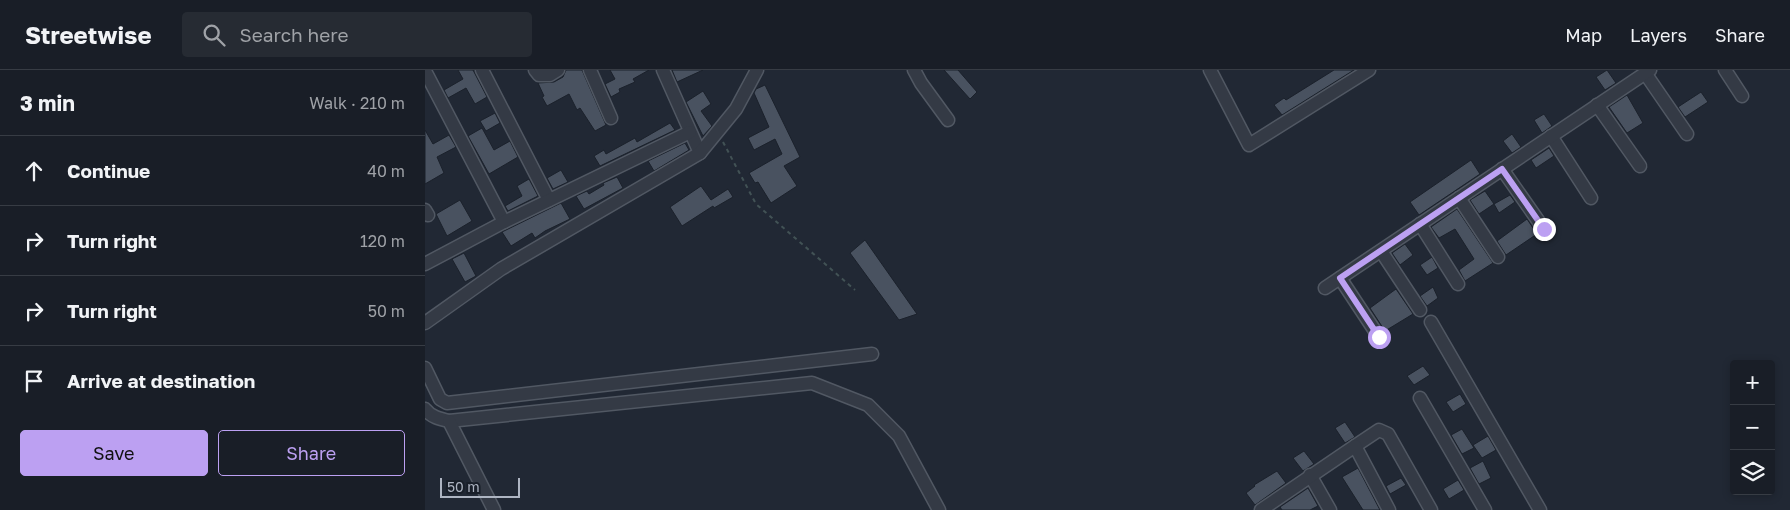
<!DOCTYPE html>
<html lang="en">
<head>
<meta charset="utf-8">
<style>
  :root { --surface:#191e27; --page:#262b33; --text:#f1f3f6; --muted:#9fa2a7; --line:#373c44; --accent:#bca0f2 }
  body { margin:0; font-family:"Golos Text",sans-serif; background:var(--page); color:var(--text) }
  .controls { position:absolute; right:15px; bottom:15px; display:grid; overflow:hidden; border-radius:5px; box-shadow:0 2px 8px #0003 }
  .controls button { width:45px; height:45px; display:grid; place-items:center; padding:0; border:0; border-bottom:1px solid var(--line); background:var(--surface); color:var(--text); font:25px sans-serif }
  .scale { position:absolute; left:15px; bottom:12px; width:80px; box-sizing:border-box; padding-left:5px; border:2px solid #aeb5c2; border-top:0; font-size:14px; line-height:18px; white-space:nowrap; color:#aeb5c2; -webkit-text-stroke:4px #191f29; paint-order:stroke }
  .stop { position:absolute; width:15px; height:15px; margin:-11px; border:4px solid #bca0f2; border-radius:50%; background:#fff }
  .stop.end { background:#bca0f2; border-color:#fff; box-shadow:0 1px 5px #0008 }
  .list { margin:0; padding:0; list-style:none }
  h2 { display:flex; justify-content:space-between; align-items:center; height:65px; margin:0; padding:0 20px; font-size:21px }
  h2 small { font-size:16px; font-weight:400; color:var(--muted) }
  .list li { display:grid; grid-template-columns:32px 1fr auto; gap:15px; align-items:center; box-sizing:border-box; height:70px; padding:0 20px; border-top:1px solid var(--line) }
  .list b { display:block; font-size:19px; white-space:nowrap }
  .list em { font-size:16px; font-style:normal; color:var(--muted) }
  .actions { display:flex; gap:10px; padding:15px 20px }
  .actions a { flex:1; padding:11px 0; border:1px solid var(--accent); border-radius:5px; text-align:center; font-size:18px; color:var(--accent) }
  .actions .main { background:var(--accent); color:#111 }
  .icon { flex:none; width:28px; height:28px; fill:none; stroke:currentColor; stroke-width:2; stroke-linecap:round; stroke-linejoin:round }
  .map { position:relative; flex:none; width:1365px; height:440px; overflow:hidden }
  header { display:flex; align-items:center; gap:30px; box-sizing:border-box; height:70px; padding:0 25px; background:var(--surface); border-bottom:1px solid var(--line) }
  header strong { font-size:24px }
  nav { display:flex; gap:28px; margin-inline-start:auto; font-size:18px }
  .search { width:350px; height:45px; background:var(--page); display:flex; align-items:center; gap:12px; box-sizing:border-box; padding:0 18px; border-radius:5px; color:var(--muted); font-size:19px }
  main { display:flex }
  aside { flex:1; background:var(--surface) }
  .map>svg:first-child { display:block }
</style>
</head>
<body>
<header>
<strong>Streetwise</strong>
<div class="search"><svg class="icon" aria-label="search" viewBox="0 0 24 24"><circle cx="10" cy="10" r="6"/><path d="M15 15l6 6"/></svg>Search here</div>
<nav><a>Map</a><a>Layers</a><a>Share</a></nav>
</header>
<main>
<aside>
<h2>3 min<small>Walk · 210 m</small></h2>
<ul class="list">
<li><svg class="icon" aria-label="ahead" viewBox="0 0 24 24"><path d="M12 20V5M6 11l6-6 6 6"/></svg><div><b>Continue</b></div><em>40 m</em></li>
<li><svg class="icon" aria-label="right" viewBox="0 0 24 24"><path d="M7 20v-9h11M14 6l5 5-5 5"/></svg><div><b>Turn right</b></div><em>120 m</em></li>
<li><svg class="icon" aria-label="right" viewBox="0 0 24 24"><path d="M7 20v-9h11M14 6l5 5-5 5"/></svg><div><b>Turn right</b></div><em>50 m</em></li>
<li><svg class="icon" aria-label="arrive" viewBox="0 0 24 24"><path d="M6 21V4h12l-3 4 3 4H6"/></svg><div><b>Arrive at destination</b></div></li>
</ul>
<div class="actions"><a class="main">Save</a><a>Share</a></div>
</aside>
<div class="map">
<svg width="1365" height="440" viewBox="0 0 1365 440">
  <rect width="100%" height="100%" fill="#212834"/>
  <g fill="#495260" stroke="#1b212b">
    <polygon points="33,0 48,0 62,27 50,34 41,18 23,28 19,20 38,9"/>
    <polygon points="141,0 157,0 181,55 170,61 155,38 152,40 144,24 122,36 117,27 119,26 113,13 129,12 138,7"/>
    <polygon points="185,0 224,0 208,9 210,12 194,19 195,22 186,27 180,14 190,9"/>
    <polygon points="247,0 278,0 252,12"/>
    <polygon points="519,0 533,0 552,22 545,29"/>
    <polygon points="909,0 929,0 857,45 849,35 859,28 861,30"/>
    <polygon points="1182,0 1191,13 1180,20 1171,7"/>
    <polygon points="340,15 375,87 359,96 372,116 346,133 333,112 330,113 324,103 357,84 350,69 329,80 323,68 344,57 329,23 331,19"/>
    <polygon points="278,21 286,34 276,41 287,56 278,66 261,32"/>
    <polygon points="1276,22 1283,32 1260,47 1253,37"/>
    <polygon points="1202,25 1218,53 1202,63 1184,37"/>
    <polygon points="70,43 75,53 61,61 55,51"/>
    <polygon points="1119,44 1127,56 1117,63 1109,50"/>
    <polygon points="245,53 250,60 175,96 169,86 179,80 181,84 210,68 212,72"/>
    <polygon points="57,58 69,80 85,71 93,87 64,104 43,66"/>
    <polygon points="0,60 8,74 24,65 31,77 12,87 19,103 0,114"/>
    <polygon points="1087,64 1096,77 1087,83 1078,71"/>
    <polygon points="260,73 264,80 229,101 223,91"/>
    <polygon points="1124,78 1129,86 1111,98 1106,90"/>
    <polygon points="1046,90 1055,104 994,145 985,132"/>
    <polygon points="136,100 143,112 128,119 122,108"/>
    <polygon points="192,107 198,118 159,139 151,126 162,121 164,124 179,115 178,113"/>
    <polygon points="104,109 113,126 83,141 80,136 97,126 92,116"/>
    <polygon points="276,116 286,130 303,119 308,127 289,138 288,136 257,156 245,137"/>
    <polygon points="1060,121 1069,134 1054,144 1045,130"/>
    <polygon points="1085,125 1090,132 1074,143 1069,134"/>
    <polygon points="35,130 47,151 22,166 11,144"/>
    <polygon points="136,133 145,149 120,161 110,168 107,163 86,176 77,162"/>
    <polygon points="1032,139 1068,193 1040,211 1034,200 1049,189 1030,159 1014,168 1006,157"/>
    <polygon points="1102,149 1112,164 1081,185 1072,171"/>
    <polygon points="440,170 492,244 474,250 425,183"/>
    <polygon points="980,174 988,185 975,195 967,183"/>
    <polygon points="39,183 51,206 40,212 27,189"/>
    <polygon points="1007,187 1013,198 1002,205 995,195"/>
    <polygon points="1008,217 1013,228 1002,236 995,226"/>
    <polygon points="971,219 988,244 960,261 945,238"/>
    <polygon points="998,296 1005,305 989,315 982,306"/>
    <polygon points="1035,324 1041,334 1028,342 1021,332"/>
    <polygon points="920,352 930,367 920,373 910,358"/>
    <polygon points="1037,359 1049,378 1037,384 1026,365"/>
    <polygon points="1063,366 1071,380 1057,388 1048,375"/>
    <polygon points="879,381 889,394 878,401 868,388"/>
    <polygon points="1058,391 1066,408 1054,414 1045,398"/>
    <polygon points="933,398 955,440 938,440 917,407"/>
    <polygon points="852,401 861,413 830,435 821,423 830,416 829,415"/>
    <polygon points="976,408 981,415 965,424 961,416"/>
    <polygon points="1033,410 1039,420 1024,429 1018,419"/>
    <polygon points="883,418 893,436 885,440 857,440 855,437"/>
  </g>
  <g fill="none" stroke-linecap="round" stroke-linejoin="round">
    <defs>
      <g id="street">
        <polyline points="57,0 124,130"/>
        <polyline points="110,0 114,5 125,5 133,0"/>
        <polyline points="165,0 186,48"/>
        <polyline points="238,0 275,83"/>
        <polyline points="489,0 496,13 523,50"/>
        <polyline points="785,0 824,75 944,0"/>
        <polyline points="1300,0 1317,26"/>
        <polyline points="0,1 79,152"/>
        <polyline points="1220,3 1262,64"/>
        <polyline points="1172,35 1215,96"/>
        <polyline points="1126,66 1166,128"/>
        <polyline points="1077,99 1119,159"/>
        <polyline points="1034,128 1073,187"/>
        <polyline points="0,140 3,145"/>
        <polyline points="995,154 1033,214"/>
        <polyline points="956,181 995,240"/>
        <polyline points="0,194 79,152 265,62"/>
        <polyline points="915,208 954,267"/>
        <polyline points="900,218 1225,0"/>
        <polyline points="1006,252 1115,440"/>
        <polyline points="0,253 76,199 275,83 311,39 332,0"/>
        <polyline points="0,298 15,329 22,333 447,284"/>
        <polyline points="995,328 1060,440"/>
        <path d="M0,339C6,347 15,349 24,351L387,313L443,335L474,366L514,440"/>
        <polyline points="24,351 69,440"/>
        <polyline points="930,376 954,360 963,364 1006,440"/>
        <polyline points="885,405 905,440"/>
        <polyline points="836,440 930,376 964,440"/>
      </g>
    </defs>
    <use href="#street" stroke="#515863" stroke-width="15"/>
    <polyline stroke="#425255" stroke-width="2" stroke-dasharray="4 4" stroke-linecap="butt" points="298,72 331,134 430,220"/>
    <use href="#street" stroke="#343a45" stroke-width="12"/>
  </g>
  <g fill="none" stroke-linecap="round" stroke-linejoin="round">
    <polyline stroke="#bca0f2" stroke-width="6" points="954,267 915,208 1077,99 1119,159"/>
  </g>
</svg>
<div class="controls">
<button>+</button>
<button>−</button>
<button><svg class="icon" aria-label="layers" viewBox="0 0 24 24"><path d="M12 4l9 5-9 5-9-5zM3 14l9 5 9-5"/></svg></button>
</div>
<div class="scale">50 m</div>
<div class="stop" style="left:954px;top:267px"></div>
<div class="stop end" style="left:1119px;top:159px"></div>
</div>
</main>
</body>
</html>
